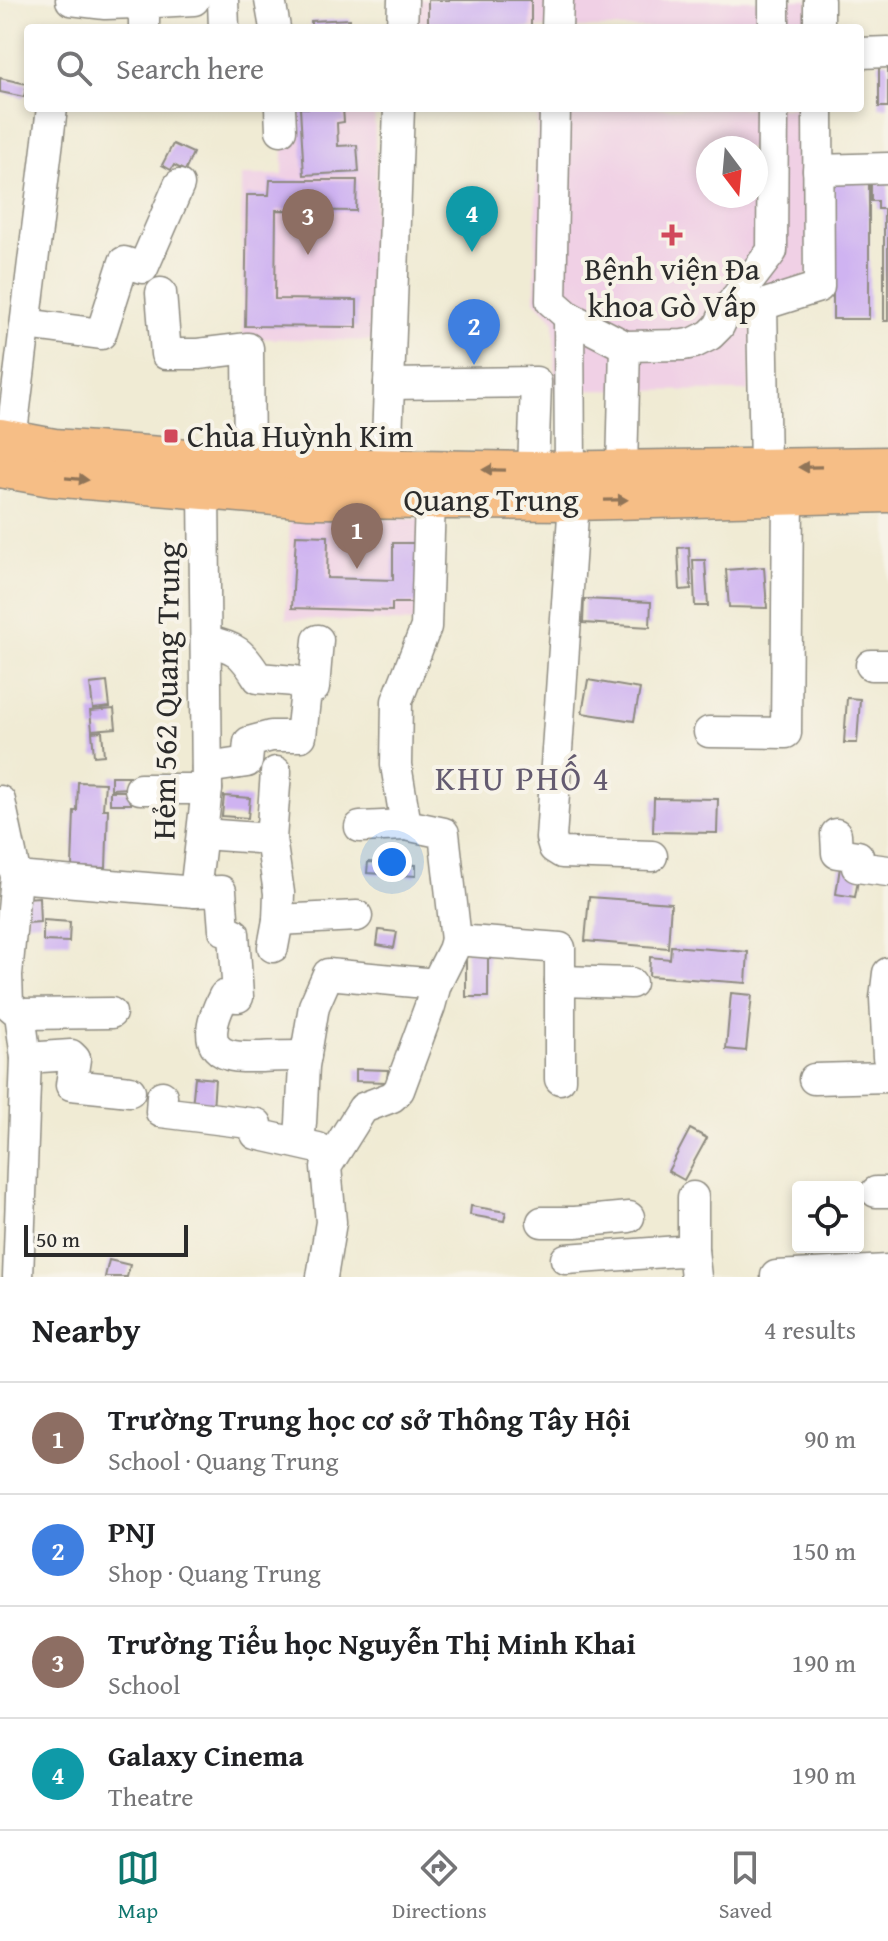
<!DOCTYPE html>
<html lang="en">
<head>
<meta charset="utf-8">
<style>
  :root { --surface:#fff; --page:#f2f2f2; --text:#202124; --muted:#757577; --line:#e0e0e0; --accent:#0f766e }
  body { margin:0; font-family:"Gentium Book Plus",serif; background:var(--page); color:var(--text) }
  .controls { position:absolute; right:24px; bottom:24px; display:grid; overflow:hidden; border-radius:8px; box-shadow:0 4px 12px #0003 }
  .controls button { width:72px; height:72px; display:grid; place-items:center; padding:0; border:0; border-bottom:2px solid var(--line); background:var(--surface); color:var(--text); font:40px sans-serif }
  .compass { position:absolute; left:696px; top:136px; width:72px; height:72px; border-radius:50%; background:var(--surface); box-shadow:0 4px 12px #0003; rotate:164deg }
  .scale { position:absolute; left:24px; bottom:20px; width:164px; box-sizing:border-box; padding-left:8px; border:4px solid #2b2b2b; border-top:0; font-size:22px; line-height:28px; white-space:nowrap; color:#2b2b2b; -webkit-text-stroke:6px #f7f3e8; paint-order:stroke }
  .you { position:absolute; left:392px; top:862px; width:28px; height:28px; margin:-20px; border:6px solid #fff; border-radius:50%; background:#1a73e8; box-shadow:0 0 0 12px #1a73e833 }
  .badge { display:grid; place-items:center; width:52px; height:52px; border-radius:50%; background:var(--accent); color:#fff; font-size:26px; font-weight:700 }
  .pin { position:absolute; translate:-50% -66px; filter:drop-shadow(0 2px 4px #0008) }
  .pin::after { content:''; position:absolute; top:42px; width:28px; height:24px; background:inherit; clip-path:polygon(0 0,100% 0,50% 100%) }
  .list { margin:0; padding:0; list-style:none }
  h2 { display:flex; justify-content:space-between; align-items:center; height:104px; margin:0; padding:0 32px; font-size:34px }
  h2 small { font-size:26px; font-weight:400; color:var(--muted) }
  .list li { display:grid; grid-template-columns:52px 1fr auto; gap:24px; align-items:center; box-sizing:border-box; height:112px; padding:0 32px; border-top:2px solid var(--line) }
  .list b { display:block; font-size:30px; white-space:nowrap }
  .list p { margin:0; font-size:26px; white-space:nowrap; color:var(--muted) }
  .list em { font-size:26px; font-style:normal; color:var(--muted) }
  .icon { flex:none; width:44px; height:44px; fill:none; stroke:currentColor; stroke-width:2; stroke-linecap:round; stroke-linejoin:round }
  .map { position:relative; flex:none; width:888px; height:1277px; overflow:hidden }
  .search { position:absolute; background:var(--surface); box-shadow:0 4px 12px #0003; left:24px; right:24px; top:24px; height:88px; display:flex; align-items:center; gap:20px; box-sizing:border-box; padding:0 28px; border-radius:8px; color:var(--muted); font-size:30px }
  .sheet { height:552px; background:var(--surface) }
  nav { display:flex; justify-content:space-around; align-items:center; box-sizing:border-box; height:112px; border-top:2px solid var(--line); background:var(--surface); font-size:22px; color:var(--muted) }
  nav a { display:grid; justify-items:center; gap:4px }
  nav .on { color:var(--accent) }
  .map>svg:first-child { display:block }
</style>
</head>
<body>
<div class="map">
<svg width="888" height="1277" viewBox="0 0 888 1277">
  <rect width="100%" height="100%" fill="#f7f3e8"/>
  <filter id="ink" filterUnits="userSpaceOnUse"><feTurbulence type="fractalNoise" baseFrequency=".0125" numOctaves="2"/><feDisplacementMap in="SourceGraphic" scale="16" xChannelSelector="R" yChannelSelector="G"/><feConvolveMatrix kernelMatrix="1 2 1 2 8 2 1 2 1" color-interpolation-filters="sRGB"/></filter>
  <filter id="wash" filterUnits="userSpaceOnUse"><feTurbulence type="fractalNoise" baseFrequency=".006" numOctaves="4" result="noise"/><feDisplacementMap in="SourceGraphic" scale="32" xChannelSelector="R" yChannelSelector="G"/><feGaussianBlur stdDeviation="1.8" result="paint"/><feColorMatrix in="noise" values="0 0 0 0 0 0 0 0 0 0 0 0 0 0 0 0 0 1.4 0 .05"/><feComposite in="paint" operator="in"/></filter>
  <g filter="url(#wash)">
    <rect width="100%" height="100%" fill="#f0ebd4"/>
    <g fill="#f0d0e5" fill-rule="evenodd">
      <rect x="410" y="0" width="398" height="28"/>
      <polygon points="283,108 374,108 376,177 373,341 243,338 241,175 283,175"/>
      <path d="M537,108H808V274L754,295L749,391L555,390L554,320L535,300ZM708,148H756V196H708Z"/>
      <polygon points="290,518 428,519 423,623 286,619"/>
    </g>
    <g id="blocks">
      <g fill="#cfb3f1">
        <rect x="428" y="0" width="103" height="28"/>
        <polygon points="350,19 350,28 311,28 311,21"/>
        <rect x="879" y="62" width="9" height="45"/>
        <polygon points="0,78 27,84 24,97 0,92"/>
        <polygon points="300,108 343,108 344,122 337,123 338,146 357,145 359,172 304,175"/>
        <polygon points="173,144 193,153 185,171 174,165 171,170 162,165"/>
        <polygon points="888,171 888,321 884,321 884,209 878,209 878,201 871,201 871,177"/>
        <rect x="833" y="177" width="36" height="142"/>
        <polygon points="270,180 357,180 356,211 276,210 275,299 357,300 357,327 245,326 247,195 269,195"/>
        <polygon points="296,535 328,536 327,578 393,580 393,543 419,543 418,603 392,603 392,611 292,608"/>
        <polygon points="689,547 691,589 680,590 678,548"/>
        <polygon points="693,560 705,560 708,606 695,606"/>
        <polygon points="764,567 767,608 729,607 726,570"/>
        <polygon points="584,599 651,602 650,627 583,623"/>
        <polygon points="588,680 640,689 634,721 582,713"/>
        <polygon points="107,682 110,707 93,709 90,684"/>
        <polygon points="847,698 860,699 857,743 844,743"/>
        <polygon points="114,709 116,728 92,730 90,711"/>
        <polygon points="102,731 104,755 94,756 92,732"/>
        <polygon points="111,776 129,776 129,788 111,789"/>
        <polygon points="78,782 105,783 103,809 108,809 106,868 72,867 74,811 77,811"/>
        <rect x="110" y="791" width="21" height="13"/>
        <polygon points="224,796 250,798 248,818 222,816"/>
        <polygon points="654,798 718,799 717,833 653,832"/>
        <polygon points="368,862 416,865 416,876 367,873"/>
        <polygon points="840,867 860,870 855,897 836,894"/>
        <polygon points="39,897 40,922 27,923 26,898"/>
        <polygon points="589,897 671,903 668,948 585,941"/>
        <polygon points="43,920 70,922 69,942 43,941"/>
        <polygon points="379,930 397,932 394,948 377,945"/>
        <polygon points="671,946 748,952 746,983 649,976 650,957 670,959"/>
        <rect x="466" y="951" width="22" height="46"/>
        <polygon points="731,993 752,995 746,1051 726,1049"/>
        <polygon points="356,1069 388,1070 387,1082 356,1081"/>
        <polygon points="195,1077 215,1079 213,1110 192,1107"/>
        <polygon points="690,1129 707,1138 684,1180 668,1171"/>
        <polygon points="471,1206 506,1212 504,1221 470,1215"/>
        <polygon points="109,1260 130,1265 127,1277 105,1277"/>
      </g>
    </g>
  </g>
  <g filter="url(#ink)">
    <use href="#blocks" fill-opacity="0" stroke="#8e8b80" stroke-width="2"/>
    <g fill="none" stroke-linecap="round" stroke-linejoin="round">
      <defs>
        <g id="minor">
          <polyline points="71,0 105,4 137,3"/>
          <polyline points="223,0 224,28"/>
          <polyline points="270,0 275,28"/>
          <polyline points="144,28 144,16 137,3 194,0"/>
          <polyline points="402,28 403,0"/>
          <polyline points="557,28 558,0"/>
          <polyline points="774,28 774,0"/>
          <polyline points="819,28 819,0"/>
          <polyline points="860,53 888,52"/>
          <polyline points="280,108 281,130"/>
          <polyline points="555,108 551,301 569,317 625,346 683,345 694,343 710,335 719,326 726,311 772,251 773,108"/>
          <polyline points="818,170 888,168"/>
          <polyline points="161,293 166,354 198,354 248,348 249,462"/>
          <polyline points="569,317 570,470"/>
          <polyline points="26,324 101,334 124,262 143,268 179,185"/>
          <polyline points="389,384 536,382 533,471"/>
          <polyline points="11,440 52,108"/>
          <polyline points="765,467 762,305 819,287 818,108"/>
          <polyline points="386,469 399,108"/>
          <polyline points="622,470 625,346"/>
          <polyline points="430,500 426,627 397,701 396,765 406,825 444,833 456,940 560,948 560,1079"/>
          <polyline points="574,501 551,838 554,848 562,853 652,856"/>
          <path d="M206,641C236,647 242,652 258,678L295,681L306,691"/>
          <polyline points="871,665 888,665"/>
          <polyline points="709,732 786,733 788,496"/>
          <polyline points="207,768 247,762 249,742 271,736 301,736 306,691 314,688 318,640"/>
          <polyline points="140,789 207,789"/>
          <polyline points="0,801 16,877 7,975 8,1004 20,1014 26,1058 18,1277"/>
          <polyline points="360,827 406,825"/>
          <polyline points="203,834 271,839 279,893 278,920 273,947"/>
          <polyline points="836,834 837,853 858,856 857,867 888,871"/>
          <polyline points="271,839 276,772"/>
          <path d="M16,877L195,892L221,891L224,930L234,933L238,997L224,996C214,1015 201,1047 229,1055C238,1058 251,1057 261,1057C276,1056 291,1056 306,1056"/>
          <polyline points="195,892 207,789 204,490"/>
          <polyline points="278,920 357,916"/>
          <polyline points="888,973 885,998 888,1057"/>
          <polyline points="560,981 631,983"/>
          <polyline points="20,1014 111,1013"/>
          <polyline points="26,1058 71,1055 75,1059 71,1085 130,1091"/>
          <polyline points="814,1079 888,1077"/>
          <polyline points="162,1096 161,1112 257,1124 256,1134 318,1148"/>
          <polyline points="299,1142 301,1123 304,1066 314,1006 328,974 436,984"/>
          <polyline points="876,1192 888,1192"/>
          <polyline points="542,1222 575,1222 629,1217"/>
          <polyline points="693,1250 693,1197"/>
          <polyline points="566,1259 693,1250 696,1277"/>
          <polyline points="776,1276 888,1270"/>
          <polyline points="322,1277 331,1222 326,1167 363,1108 392,1097 399,1090 430,1006 436,984 453,950 456,940"/>
        </g>
        <g id="major">
          <polyline points="0,438 54,448 309,467 533,471 888,466"/>
          <polyline points="0,468 51,477 309,499 574,501 888,493"/>
        </g>
      </defs>
      <use href="#minor" stroke="#8e8b80" stroke-width="33"/>
      <use href="#major" stroke="#8e8b80" stroke-width="41"/>
      <use href="#minor" stroke="#fff" stroke-width="30"/>
      <use href="#major" stroke="#f6be86" stroke-width="38"/>
    </g>
    <defs><path id="oneway-solid" d="M-6-.8H1V-3.2L6.5 0L1 3.2V.8H-6Z" transform="scale(2)"/></defs>
    <g fill="#907458">
      <use href="#oneway-solid" transform="translate(810 467) rotate(179)"/>
      <use href="#oneway-solid" transform="translate(494 470) rotate(-179)"/>
      <use href="#oneway-solid" transform="translate(77 479) rotate(5)"/>
      <use href="#oneway-solid" transform="translate(616 500) rotate(-1)"/>
    </g>
  </g>
  <g fill="#d1495b" stroke="#f7f3e8" stroke-width="3">
    <path d="M668 223h8v8h8v8h-8v8h-8v-8h-8v-8h8z"/>
    <rect x="163" y="428" width="16" height="16" rx="4"/>
  </g>
  <g text-anchor="middle" stroke-width="8" stroke-linejoin="round" paint-order="stroke">
    <g font-size="32" fill="#2b2b2b" stroke="#f7f3e8">
      <text x="672" y="280">Bệnh viện Đa<tspan x="672" dy="37">khoa Gò Vấp</tspan></text>
      <text x="187" y="447" text-anchor="start">Chùa Huỳnh Kim</text>
    </g>
    <g font-size="32" fill="#2b2b2b" stroke="#f7f3e8">
      <text x="491" y="511">Quang Trung</text>
      <text transform="translate(166 691) rotate(-89)" y="11">Hẻm 562 Quang Trung</text>
    </g>
    <g font-size="34" letter-spacing="2" fill="#645b70" stroke="#f7f3e8">
      <text x="523" y="790">KHU PHỐ 4</text>
    </g>
  </g>
</svg>
<div class="controls">
<button><svg class="icon" aria-label="locate" viewBox="0 0 24 24"><circle cx="12" cy="12" r="6"/><path d="M12 2v4M12 18v4M2 12h4M18 12h4"/></svg></button>
</div>
<svg class="compass" viewBox="-18 -18 36 36"><path d="M0-13l5 13h-10z" fill="#e53935"/><path d="M0 13l5-13h-10z" fill="#757577"/></svg>
<div class="scale">50 m</div>
<div class="you"></div>
<div class="pin badge" style="left:357px;top:569px;background:#8d6e63">1</div>
<div class="pin badge" style="left:474px;top:365px;background:#3f7fe0">2</div>
<div class="pin badge" style="left:308px;top:255px;background:#8d6e63">3</div>
<div class="pin badge" style="left:472px;top:252px;background:#0f9aa8">4</div>
<div class="search"><svg class="icon" aria-label="search" viewBox="0 0 24 24"><circle cx="10" cy="10" r="6"/><path d="M15 15l6 6"/></svg>Search here</div>
</div>
<section class="sheet">
<h2>Nearby<small>4 results</small></h2>
<ul class="list">
<li><span class="badge" style="background:#8d6e63">1</span><div><b>Trường Trung học cơ sở Thông Tây Hội</b><p>School · Quang Trung</p></div><em>90 m</em></li>
<li><span class="badge" style="background:#3f7fe0">2</span><div><b>PNJ</b><p>Shop · Quang Trung</p></div><em>150 m</em></li>
<li><span class="badge" style="background:#8d6e63">3</span><div><b>Trường Tiểu học Nguyễn Thị Minh Khai</b><p>School</p></div><em>190 m</em></li>
<li><span class="badge" style="background:#0f9aa8">4</span><div><b>Galaxy Cinema</b><p>Theatre</p></div><em>190 m</em></li>
</ul>
</section>
<nav>
<a class="on"><svg class="icon" aria-label="map" viewBox="0 0 24 24"><path d="M3 6l6-2 6 2 6-2v14l-6 2-6-2-6 2zM9 4v14M15 6v14"/></svg>Map</a>
<a><svg class="icon" aria-label="directions" viewBox="0 0 24 24"><path d="M12 3l9 9-9 9-9-9zM9 14v-3h6M13 9l2 2-2 2"/></svg>Directions</a>
<a><svg class="icon" aria-label="saved" viewBox="0 0 24 24"><path d="M7 4h10v16l-5-4-5 4z"/></svg>Saved</a>
</nav>
</body>
</html>
